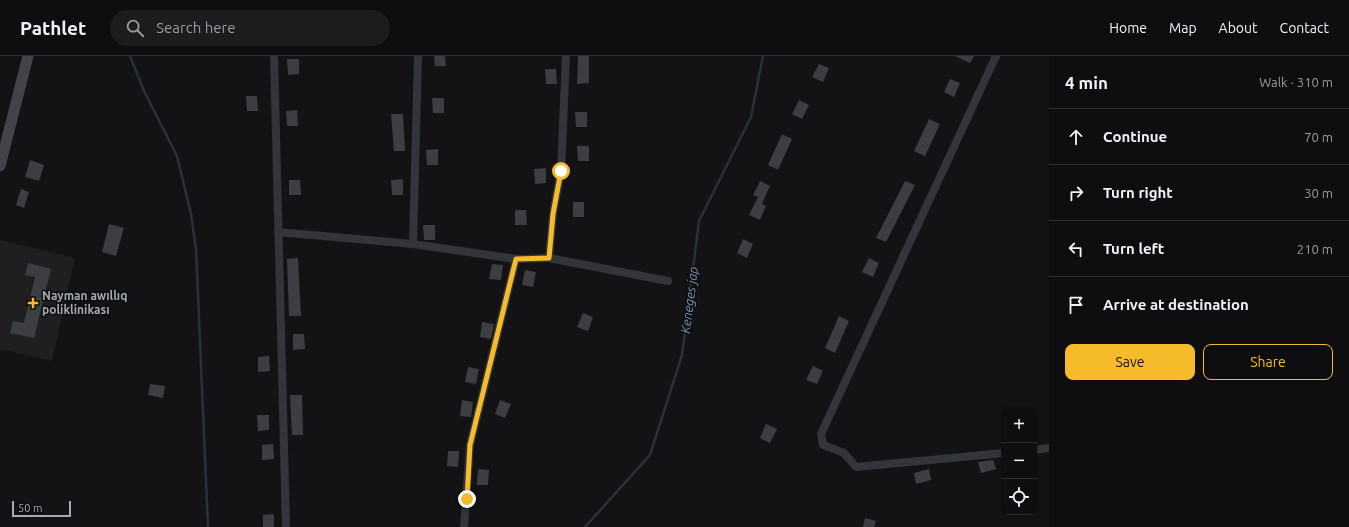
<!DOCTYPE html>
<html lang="en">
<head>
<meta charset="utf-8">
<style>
  :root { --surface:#0e0e10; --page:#1c1c1e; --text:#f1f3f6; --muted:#9b9c9f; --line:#2e2e30; --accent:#f5bb2b }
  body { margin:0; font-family:Ubuntu,sans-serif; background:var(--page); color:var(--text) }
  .controls { position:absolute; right:12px; bottom:12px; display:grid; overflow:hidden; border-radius:8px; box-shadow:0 1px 3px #0004 }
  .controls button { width:36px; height:36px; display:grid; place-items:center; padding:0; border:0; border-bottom:1px solid var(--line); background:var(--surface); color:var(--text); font:20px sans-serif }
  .scale { position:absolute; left:12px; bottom:10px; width:59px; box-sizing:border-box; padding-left:4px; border:2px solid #a5a9b6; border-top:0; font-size:11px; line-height:14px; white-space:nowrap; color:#a5a9b6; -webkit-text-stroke:3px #0e0e10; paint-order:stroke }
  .stop { position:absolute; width:12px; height:12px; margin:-9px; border:3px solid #f5bb2b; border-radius:50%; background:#fff }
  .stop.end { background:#f5bb2b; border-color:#fff; box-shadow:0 1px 4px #0008 }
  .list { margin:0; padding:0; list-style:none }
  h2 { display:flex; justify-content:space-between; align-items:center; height:52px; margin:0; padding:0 16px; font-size:17px }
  h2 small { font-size:13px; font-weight:400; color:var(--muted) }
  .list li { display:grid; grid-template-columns:26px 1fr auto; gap:12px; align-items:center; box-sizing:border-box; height:56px; padding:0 16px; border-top:1px solid var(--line) }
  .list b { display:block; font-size:15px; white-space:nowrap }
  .list em { font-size:13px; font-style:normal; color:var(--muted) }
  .actions { display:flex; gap:8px; padding:12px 16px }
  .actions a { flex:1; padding:9px 0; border:1px solid var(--accent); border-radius:8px; text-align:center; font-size:14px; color:var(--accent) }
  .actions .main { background:var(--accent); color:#111 }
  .icon { flex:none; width:22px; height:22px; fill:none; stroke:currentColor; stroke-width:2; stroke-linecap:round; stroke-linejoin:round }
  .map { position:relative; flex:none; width:1049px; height:471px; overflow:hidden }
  header { display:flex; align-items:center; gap:24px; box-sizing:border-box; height:56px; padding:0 20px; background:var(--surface); border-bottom:1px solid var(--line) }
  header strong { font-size:19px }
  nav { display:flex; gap:22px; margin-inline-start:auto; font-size:14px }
  .search { width:280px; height:36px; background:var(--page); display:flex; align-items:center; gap:10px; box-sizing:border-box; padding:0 14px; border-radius:22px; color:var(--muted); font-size:15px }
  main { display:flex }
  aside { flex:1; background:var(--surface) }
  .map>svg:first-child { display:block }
</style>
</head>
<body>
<header>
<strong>Pathlet</strong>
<div class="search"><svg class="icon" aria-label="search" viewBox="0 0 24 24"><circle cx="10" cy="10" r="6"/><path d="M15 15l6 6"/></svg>Search here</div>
<nav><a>Home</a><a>Map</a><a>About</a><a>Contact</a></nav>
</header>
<main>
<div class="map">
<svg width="1049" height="471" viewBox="0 0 1049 471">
  <rect width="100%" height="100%" fill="#131315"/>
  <polygon fill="#1f1f22" points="0,184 75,202 52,305 0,293"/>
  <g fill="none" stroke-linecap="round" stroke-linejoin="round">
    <g stroke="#293139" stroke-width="2.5">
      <polyline points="130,0 144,35 177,100 191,158 196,193 208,471"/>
      <polyline points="585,471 650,399 682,299 699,165 751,61 763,0"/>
    </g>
  </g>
  <g fill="#3d3e42">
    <polygon points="434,0 445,0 446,10 435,10"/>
    <polygon points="578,0 589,0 589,27 577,28"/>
    <polygon points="955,0 974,0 970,7"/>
    <polygon points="287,3 299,3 299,18 288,19"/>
    <polygon points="819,8 829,12 823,26 812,21"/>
    <polygon points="545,13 556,13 557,28 546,28"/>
    <polygon points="950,23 960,27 954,41 944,36"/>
    <polygon points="246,40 257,40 258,55 247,55"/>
    <polygon points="432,42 444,42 444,57 433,57"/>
    <polygon points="799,44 809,49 802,63 792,58"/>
    <polygon points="297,54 298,70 287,70 286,55"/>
    <polygon points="575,56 587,56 587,71 576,71"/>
    <polygon points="391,58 403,58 405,95 394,95"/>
    <polygon points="929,63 940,68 925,100 914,95"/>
    <polygon points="782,78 792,83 778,114 768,109"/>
    <polygon points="577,90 589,90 589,105 578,105"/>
    <polygon points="438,93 438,109 427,109 426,94"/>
    <polygon points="30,104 44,109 39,125 25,121"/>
    <polygon points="546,112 546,127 535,128 534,113"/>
    <polygon points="403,123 403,139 392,139 391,124"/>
    <polygon points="289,124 300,124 301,139 289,139"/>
    <polygon points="760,125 770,130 762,148 766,150 760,164 749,159 758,141 753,139"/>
    <polygon points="905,125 915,129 886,186 876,182"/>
    <polygon points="21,133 29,136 24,152 16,149"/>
    <rect x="573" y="146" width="11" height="15"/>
    <polygon points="515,154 526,154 527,169 515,169"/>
    <polygon points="109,168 124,172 116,200 102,196"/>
    <polygon points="423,169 435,169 435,184 424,184"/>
    <polygon points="743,183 753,188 747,202 737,197"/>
    <polygon points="298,202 301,260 289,260 287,203"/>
    <polygon points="869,202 879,207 873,221 862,216"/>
    <polygon points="28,207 51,213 34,282 10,277 13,265 24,267 35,221 25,219"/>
    <polygon points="492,208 503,209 501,224 489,223"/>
    <polygon points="525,214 536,216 533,231 522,229"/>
    <polygon points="583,257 593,261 588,275 577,271"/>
    <polygon points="839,260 849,265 835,297 825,292"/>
    <polygon points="482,266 494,268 491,283 480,281"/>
    <polygon points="293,278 304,278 305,293 293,294"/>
    <polygon points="269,300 270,315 258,316 258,301"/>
    <polygon points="813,310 823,315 817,328 806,324"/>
    <polygon points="468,311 479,313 476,328 465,326"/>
    <polygon points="150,328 165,330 163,342 148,339"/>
    <polygon points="290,339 302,339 303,379 292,379"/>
    <polygon points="462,344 473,346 471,361 460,360"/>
    <polygon points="500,344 511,348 505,362 495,358"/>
    <polygon points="257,359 269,359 269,374 258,375"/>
    <polygon points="766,368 777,373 770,387 760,382"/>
    <polygon points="273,388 274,403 262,404 262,389"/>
    <polygon points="448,395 459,395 458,411 447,410"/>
    <polygon points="993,404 996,413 981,417 978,406"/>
    <polygon points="478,413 489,414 488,429 477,429"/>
    <polygon points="929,413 931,424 916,428 914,417"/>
    <polygon points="274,458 274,471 263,471 263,459"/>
    <polygon points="865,462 876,465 874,471 863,471"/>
  </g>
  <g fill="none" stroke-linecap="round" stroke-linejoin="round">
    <g stroke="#34353a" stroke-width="8">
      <polyline points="274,0 286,471"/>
      <polyline points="566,0 561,115 553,158 549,202 668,225"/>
      <polyline points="996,0 821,378 823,389 844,397 856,411 1004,397"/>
      <polyline points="278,176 413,188 516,203 549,202"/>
      <polyline points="413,188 418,0"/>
      <polyline points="1034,394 1049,392"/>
      <polyline points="464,471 470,389 516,203"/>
    </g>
    <polyline stroke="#42444a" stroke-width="11" points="0,110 28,0"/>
  </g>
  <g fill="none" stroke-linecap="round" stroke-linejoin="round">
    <polyline stroke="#f5bb2b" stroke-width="5" points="467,443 470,389 516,203 549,202 553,158 561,115"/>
  </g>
  <path fill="#f5bb2b" stroke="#0e0e10" stroke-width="1.5" d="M31 241h4v4h4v4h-4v4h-4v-4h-4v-4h4z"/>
  <g text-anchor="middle" stroke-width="3" stroke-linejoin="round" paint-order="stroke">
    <g font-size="12" font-weight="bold" fill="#a5a9b6" stroke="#0e0e10" text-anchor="start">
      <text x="42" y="244">Nayman awıllıq<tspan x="42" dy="14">poliklinikası</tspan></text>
    </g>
    <g font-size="13" font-style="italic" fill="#7b95b2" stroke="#0e0e10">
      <text transform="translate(689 244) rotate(-83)" y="5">Keneges jap</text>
    </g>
  </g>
</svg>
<div class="controls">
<button>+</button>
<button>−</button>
<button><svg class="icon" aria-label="locate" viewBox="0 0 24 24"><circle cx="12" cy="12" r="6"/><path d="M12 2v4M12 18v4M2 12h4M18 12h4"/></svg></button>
</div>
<div class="scale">50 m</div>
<div class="stop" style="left:561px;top:115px"></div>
<div class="stop end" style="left:467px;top:443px"></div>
</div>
<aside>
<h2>4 min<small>Walk · 310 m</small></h2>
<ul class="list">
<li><svg class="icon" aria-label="ahead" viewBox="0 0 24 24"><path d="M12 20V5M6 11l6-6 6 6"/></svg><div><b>Continue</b></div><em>70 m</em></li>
<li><svg class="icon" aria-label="right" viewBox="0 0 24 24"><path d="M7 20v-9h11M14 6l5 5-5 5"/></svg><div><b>Turn right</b></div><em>30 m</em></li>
<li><svg class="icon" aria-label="left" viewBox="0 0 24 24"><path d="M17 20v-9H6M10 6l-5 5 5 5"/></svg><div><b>Turn left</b></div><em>210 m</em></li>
<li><svg class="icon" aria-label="arrive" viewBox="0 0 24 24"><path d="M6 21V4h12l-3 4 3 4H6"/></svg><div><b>Arrive at destination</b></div></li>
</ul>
<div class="actions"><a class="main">Save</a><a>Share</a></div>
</aside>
</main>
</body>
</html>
